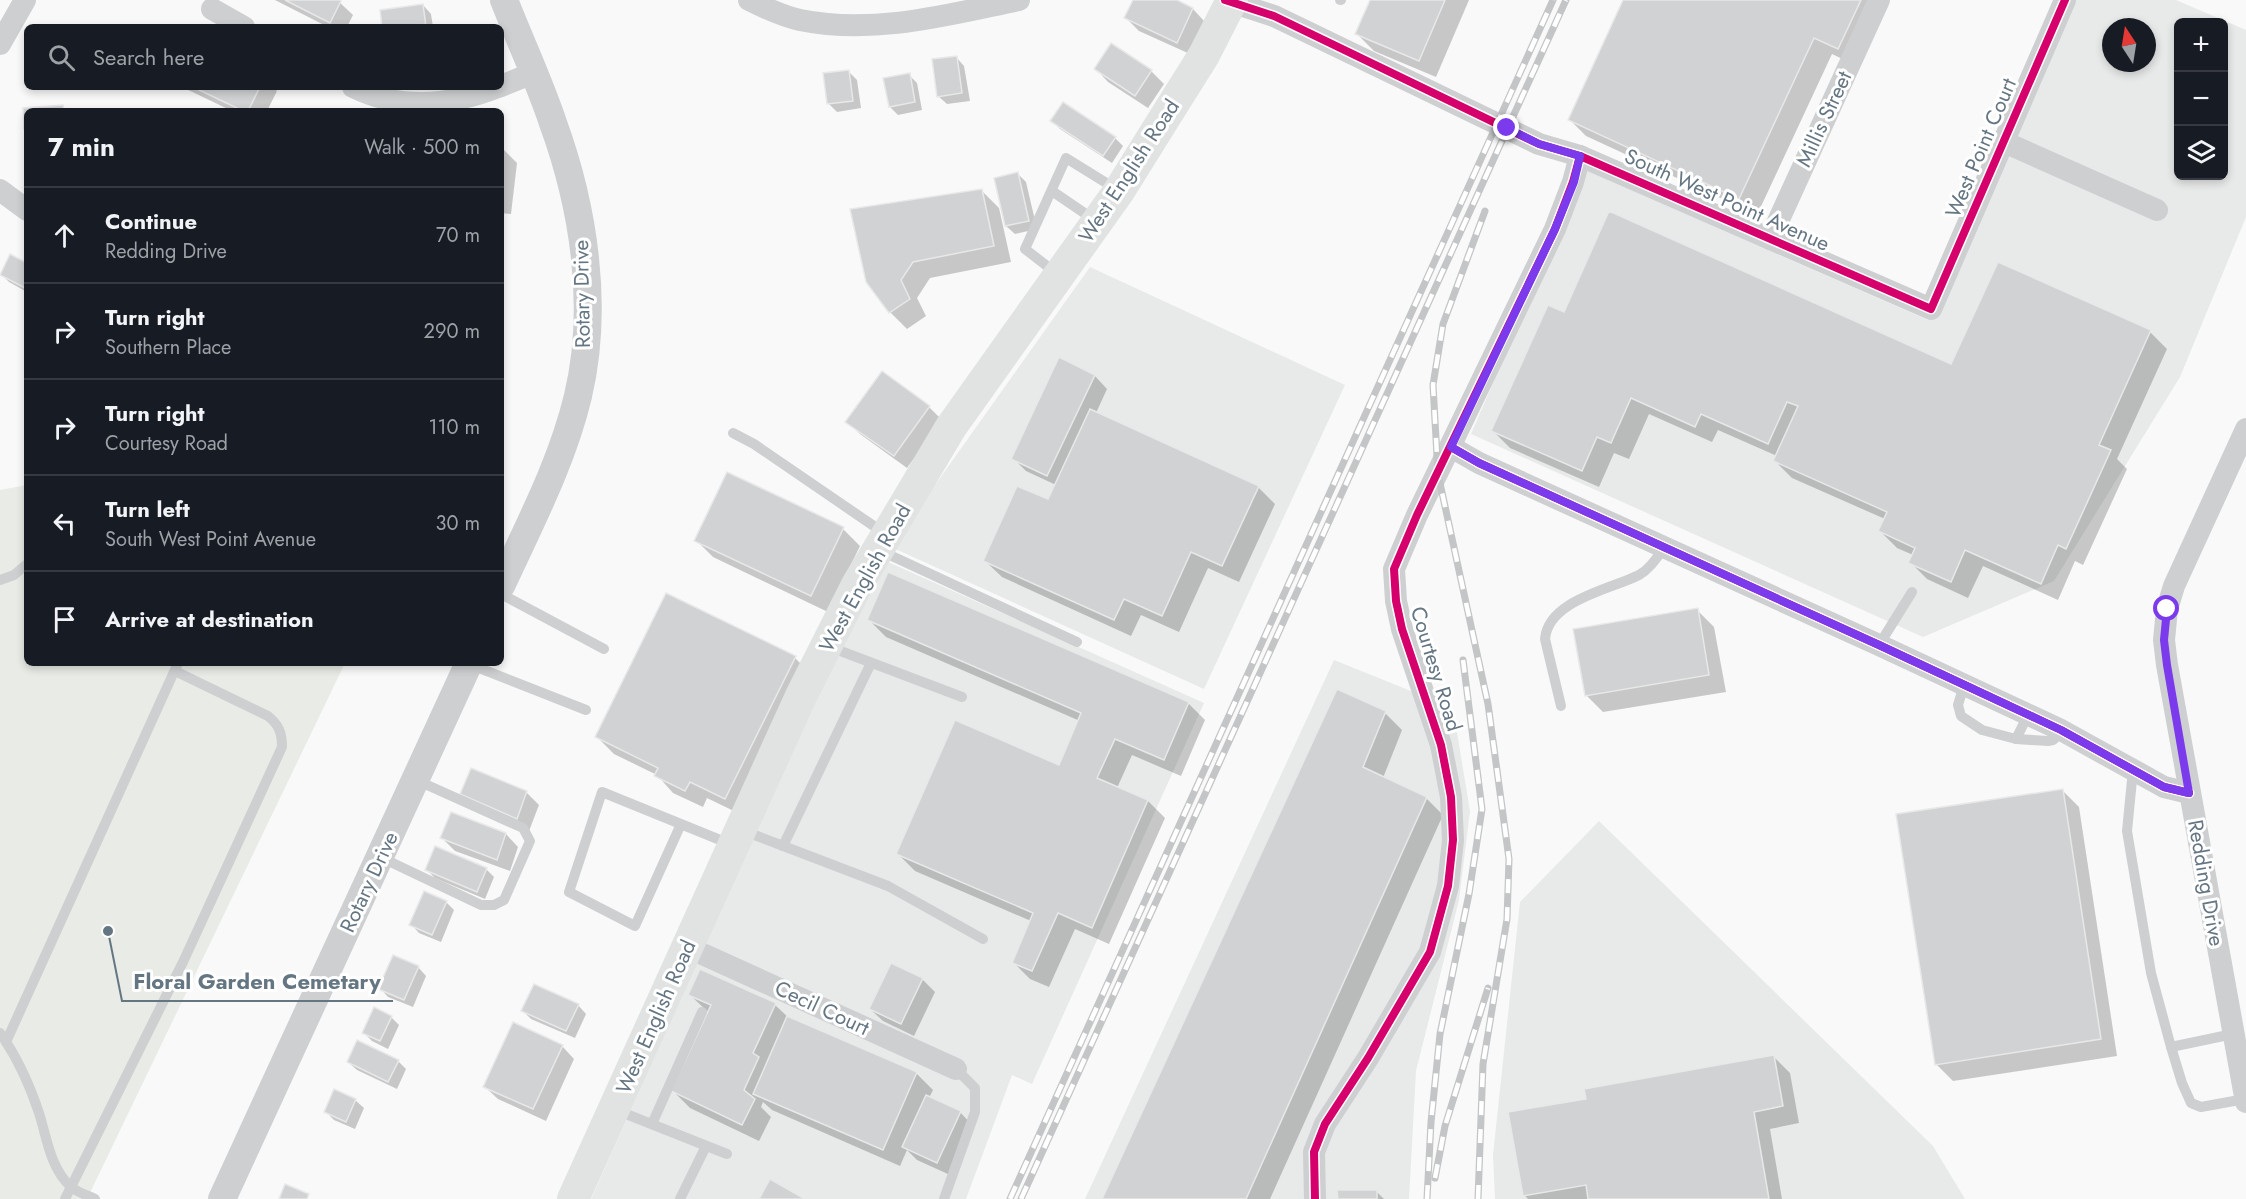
<!DOCTYPE html>
<html lang="en">
<head>
<meta charset="utf-8">
<style>
  :root { --surface:#171b24; --page:#20242c; --text:#f1f3f6; --muted:#9ea1a6; --line:#363941 }
  body { margin:0; font-family:Jost,sans-serif; background:var(--page); color:var(--text) }
  .controls { position:absolute; right:18px; top:18px; display:grid; overflow:hidden; border-radius:9px; box-shadow:0 3px 9px #0003 }
  .controls button { width:54px; height:54px; display:grid; place-items:center; padding:0; border:0; border-bottom:2px solid var(--line); background:var(--surface); color:var(--text); font:30px sans-serif }
  .compass { position:absolute; left:2102px; top:18px; width:54px; height:54px; border-radius:50%; background:var(--surface); box-shadow:0 3px 9px #0003; rotate:348deg }
  .stop { position:absolute; width:18px; height:18px; margin:-14px; border:4px solid #7c3aed; border-radius:50%; background:#fff }
  .stop.end { background:#7c3aed; border-color:#fff; box-shadow:0 2px 6px #0008 }
  .list { margin:0; padding:0; list-style:none }
  h2 { display:flex; justify-content:space-between; align-items:center; height:78px; margin:0; padding:0 24px; font-size:26px }
  h2 small { font-size:20px; font-weight:400; color:var(--muted) }
  .list li { display:grid; grid-template-columns:39px 1fr auto; gap:18px; align-items:center; box-sizing:border-box; height:96px; padding:0 24px; border-top:2px solid var(--line) }
  .list b { display:block; font-size:22px; white-space:nowrap }
  .list p { margin:0; font-size:20px; white-space:nowrap; color:var(--muted) }
  .list em { font-size:20px; font-style:normal; color:var(--muted) }
  .icon { flex:none; width:33px; height:33px; fill:none; stroke:currentColor; stroke-width:2; stroke-linecap:round; stroke-linejoin:round }
  .map { position:relative; flex:none; width:2246px; height:1199px; overflow:hidden }
  .search { position:absolute; background:var(--surface); box-shadow:0 3px 9px #0003; left:24px; top:24px; width:480px; height:66px; display:flex; align-items:center; gap:15px; box-sizing:border-box; padding:0 21px; border-radius:9px; color:var(--muted); font-size:22px }
  .panel { position:absolute; background:var(--surface); box-shadow:0 3px 9px #0003; left:24px; top:108px; width:480px; height:558px; border-radius:9px }
  .map>svg:first-child { display:block }
</style>
</head>
<body>
<div class="map">
<svg width="2246" height="1199" viewBox="0 0 2246 1199">
  <rect width="100%" height="100%" fill="#f9f9f9"/>
  <g fill="#e8e9e9" fill-rule="evenodd">
    <path d="M2070,0H2176L2246,30V217L2180,377L2054,581L1923,637L1471,434L1585,170L1928,320ZM2178,22H2224V176H2178ZM2111,27H2147V63H2111Z"/>
    <polygon points="1090,267 1345,385 1204,689 891,547"/>
    <polygon points="879,558 1204,703 1032,1084 1012,1075 966,1199 591,1199"/>
    <polygon points="1334,660 1453,708 1470,811 1459,900 1416,1071 1409,1199 1085,1199"/>
    <polygon points="1599,821 1933,1146 1965,1199 1495,1199 1493,1155 1520,902"/>
  </g>
  <polygon fill="#e8ebe6" points="27,485 27,663 345,663 87,1199 0,1199 0,490"/>
  <g fill="#0003">
    <polygon points="275,0 337,0 353,15 347,27 328,27"/>
    <polygon points="1135,0 1173,0 1193,9 1205,22 1190,54 1139,31 1126,18"/>
    <polygon points="1371,0 1469,0 1436,77 1374,51 1357,34"/>
    <polygon points="1625,0 1886,0 1855,65 1832,54 1757,215 1586,136 1569,119"/>
    <polygon points="423,5 431,14 433,27 384,27"/>
    <polygon points="1112,45 1151,71 1164,84 1148,108 1108,82 1096,69"/>
    <polygon points="956,57 964,66 970,101 947,104 938,96"/>
    <polygon points="849,72 857,80 861,108 837,112 829,104"/>
    <polygon points="909,75 917,83 922,110 898,115 890,107"/>
    <polygon points="182,87 273,87 277,91 267,111 232,111"/>
    <polygon points="1052,121 1115,138 1123,146 1112,163 1060,129"/>
    <polygon points="501,149 504,150 517,163 511,214 501,213"/>
    <polygon points="1018,174 1026,182 1037,229 1015,234 1006,226"/>
    <polygon points="982,191 999,208 1011,262 930,278 917,298 926,316 907,329 890,312 867,281"/>
    <polygon points="27,264 27,292 9,282 1,274"/>
    <polygon points="1564,314 1952,366 2150,332 2167,349 2117,459 2127,469 2083,565 2075,561 2058,600 1983,566 1968,598 1927,579 1910,562 1913,555 1897,548 1880,531 1885,519 1792,478 1775,461 1777,456 1718,430 1712,442 1649,414 1629,459 1614,453 1599,487 1510,448 1493,431"/>
    <polygon points="882,373 929,407 942,420 907,468 860,434 847,421"/>
    <polygon points="1095,376 1107,389 1096,413 1258,487 1275,504 1239,582 1208,568 1179,632 1141,615 1131,636 1002,577 984,560 1049,501 1056,485 1026,471 1013,458"/>
    <polygon points="728,474 843,529 860,546 828,612 713,557 696,540"/>
    <polygon points="1697,610 1714,627 1726,692 1603,712 1586,695"/>
    <polygon points="869,620 1188,703 1205,720 1181,776 1132,755 1117,788 1148,801 1165,818 1109,944 1075,929 1049,987 1030,979 1013,962 1031,921 915,871 898,854 1060,767 1080,721 886,637"/>
    <polygon points="795,658 812,675 742,815 707,798 703,807 673,793 657,775 614,754 597,737"/>
    <polygon points="1385,713 1402,730 1383,778 1426,798 1443,815 1270,1199 1104,1199"/>
    <polygon points="2062,790 2079,807 2117,1056 1953,1081 1936,1064"/>
    <polygon points="526,792 539,805 529,831 475,806 462,794"/>
    <polygon points="506,834 518,847 510,871 455,851 442,838"/>
    <polygon points="486,869 494,877 485,899 435,878 427,870"/>
    <polygon points="446,902 454,910 441,942 419,933 411,924"/>
    <polygon points="418,967 426,976 413,1007 388,997 380,988"/>
    <polygon points="922,979 935,992 914,1036 883,1021 870,1009"/>
    <polygon points="690,995 775,1005 789,1018 916,1073 933,1090 929,1098 960,1112 972,1125 950,1175 917,1160 907,1150 900,1166 772,1110 763,1102 761,1107 771,1117 759,1141 690,1108 673,1091 709,1013"/>
    <polygon points="578,1005 586,1014 575,1038 531,1019 523,1011"/>
    <polygon points="391,1017 399,1025 388,1049 372,1041 363,1032"/>
    <polygon points="562,1046 574,1059 546,1121 498,1099 485,1087"/>
    <polygon points="1773,1056 1790,1073 1799,1123 1770,1129 1782,1199 1528,1199 1524,1195 1588,1100"/>
    <polygon points="398,1061 406,1069 397,1089 357,1070 348,1062"/>
    <polygon points="355,1100 364,1108 355,1129 334,1120 326,1112"/>
    <polygon points="1376,1191 1384,1199 1339,1199"/>
  </g>
  <g fill="#d0d2d3" stroke="#e8e8e8" stroke-width="1.5">
    <polygon points="285,0 340,0 341,1 330,23"/>
    <polygon points="1133,0 1177,0 1193,8 1177,43 1124,18"/>
    <polygon points="1370,0 1445,0 1419,61 1355,34"/>
    <polygon points="1623,0 1861,0 1838,49 1814,38 1739,199 1568,120"/>
    <polygon points="423,4 426,27 382,27 380,10"/>
    <polygon points="1111,43 1152,70 1135,96 1094,69"/>
    <polygon points="957,56 962,93 937,97 932,59"/>
    <polygon points="849,70 853,101 827,104 823,73"/>
    <polygon points="910,73 915,102 889,107 883,78"/>
    <polygon points="193,87 260,87 248,111 243,111"/>
    <polygon points="1063,102 1116,137 1103,156 1050,121"/>
    <polygon points="63,105 64,111 27,111 27,129 24,129 23,108"/>
    <polygon points="1018,172 1029,221 1005,226 994,178"/>
    <polygon points="982,189 994,246 913,262 901,280 910,299 889,313 866,282 850,209"/>
    <polygon points="1609,211 1951,364 1998,262 2151,330 2099,445 2111,450 2066,549 2058,545 2041,584 1965,550 1951,582 1908,563 1915,548 1878,531 1887,512 1773,461 1798,406 1787,402 1768,444 1701,414 1695,427 1631,398 1611,443 1597,437 1582,471 1491,431 1548,305 1564,312"/>
    <polygon points="10,254 27,263 27,289 0,275"/>
    <polygon points="1059,357 1095,375 1047,476 1011,459"/>
    <polygon points="882,371 930,406 894,456 845,422"/>
    <polygon points="1090,409 1259,486 1222,566 1191,552 1162,616 1124,599 1114,620 983,561 1017,486 1048,499"/>
    <polygon points="727,472 844,527 811,596 694,541"/>
    <polygon points="888,572 1189,702 1164,760 1115,739 1097,778 1148,800 1092,928 1058,913 1032,971 1012,963 1033,913 896,854 955,720 1059,765 1081,713 867,620"/>
    <polygon points="666,593 796,656 725,799 690,782 685,791 654,776 658,768 595,737"/>
    <polygon points="1698,608 1709,675 1585,696 1573,629"/>
    <polygon points="1337,689 1386,711 1363,767 1427,797 1246,1199 1102,1199"/>
    <polygon points="471,768 527,791 517,819 460,794"/>
    <polygon points="2063,789 2101,1039 1935,1065 1896,814"/>
    <polygon points="451,812 506,833 497,860 440,838"/>
    <polygon points="435,846 487,868 477,892 425,870"/>
    <polygon points="424,891 447,901 432,935 409,925"/>
    <polygon points="393,955 419,966 404,1000 378,989"/>
    <polygon points="891,963 923,978 901,1024 869,1009"/>
    <polygon points="700,969 776,1003 753,1053 759,1057 744,1090 755,1099 742,1125 671,1091 711,1005 688,995"/>
    <polygon points="534,984 579,1004 566,1031 521,1011"/>
    <polygon points="374,1007 392,1016 380,1041 362,1033"/>
    <polygon points="787,1016 917,1072 883,1150 753,1094"/>
    <polygon points="513,1022 563,1045 533,1109 483,1087"/>
    <polygon points="357,1040 399,1060 388,1082 347,1062"/>
    <polygon points="1774,1055 1783,1106 1754,1112 1769,1199 1588,1199 1586,1185 1523,1196 1508,1112 1586,1099 1584,1089"/>
    <polygon points="334,1089 356,1099 346,1122 324,1112"/>
    <polygon points="926,1095 961,1111 937,1163 902,1147"/>
    <polygon points="770,1179 805,1199 759,1199"/>
    <polygon points="285,1184 309,1194 307,1199 279,1199"/>
    <polygon points="1337,1190 1377,1190 1377,1199 1338,1199"/>
  </g>
  <g fill="none" stroke-linecap="round" stroke-linejoin="round">
    <g stroke="#cecfd0" stroke-width="10">
      <polyline points="1340,0 1341,0"/>
      <polyline points="1052,191 1096,221"/>
      <polyline points="1056,273 1025,249 1066,158 1116,189"/>
      <polyline points="733,433 754,444 884,533"/>
      <polyline points="881,551 1077,642"/>
      <polyline points="0,580 14,575 27,564"/>
      <polyline points="501,594 604,649"/>
      <polyline points="1879,645 1912,592"/>
      <polyline points="830,647 962,697"/>
      <polyline points="469,664 586,710"/>
      <polyline points="1964,685 1958,705 1961,716 1982,730 2016,739 2048,741 2053,740 2063,731"/>
      <path d="M1561,706L1545,639C1548,600 1612,589 1639,575C1650,569 1658,557 1664,547"/>
      <polyline points="2016,739 2028,715"/>
      <polyline points="2133,770 2127,831 2151,973 2171,1047 2233,1034"/>
      <polyline points="681,824 635,926 569,892 602,792 730,844"/>
      <polyline points="744,831 888,886 983,939"/>
      <polyline points="783,846 871,663"/>
      <polyline points="380,857 481,905 494,905 504,900 530,841 523,828 416,780"/>
      <path d="M0,1033C17,1057 30,1086 39,1113C47,1138 50,1167 70,1186C76,1192 87,1195 95,1199"/>
      <polyline points="6,1042 178,663"/>
      <polyline points="2171,1047 2182,1083 2191,1103 2201,1107 2245,1099"/>
      <polyline points="616,1110 727,1154"/>
      <polyline points="652,1124 702,1012"/>
      <path d="M65,1199L183,962L282,747C282,733 279,725 268,716L175,671"/>
      <polyline points="680,1199 706,1146"/>
      <polyline points="944,1199 975,1112 975,1088 956,1069"/>
    </g>
    <g stroke="#cecfd0" stroke-width="22">
      <path d="M749,0C765,8 782,16 800,20C874,35 947,15 1019,0"/>
      <polyline points="1225,0 1274,16 1539,144 1580,156 1931,309 2065,0"/>
      <polyline points="212,9 244,27"/>
      <polyline points="0,44 25,0"/>
      <polyline points="501,86 533,73"/>
      <path d="M353,87C399,110 450,106 498,87"/>
      <polyline points="2004,142 2157,210"/>
      <polyline points="0,190 27,210"/>
      <polyline points="1770,239 1879,0"/>
      <polyline points="2246,429 2174,586 2167,609 2164,640 2167,665 2246,1102"/>
      <polyline points="1451,447 1479,463 1879,645 2061,730 2164,787 2189,793"/>
      <polyline points="687,947 956,1069"/>
      <polyline points="1315,1199 1314,1152 1325,1124 1368,1058 1430,952 1448,886 1453,840 1451,797 1441,745 1402,629 1396,601 1394,569 1417,515 1555,229 1573,182 1580,156"/>
    </g>
    <g stroke="#cecfd0" stroke-width="28">
      <path d="M501,586C529,525 562,463 578,396C599,307 584,208 553,123C539,81 520,41 504,0"/>
      <polyline points="222,1199 469,663"/>
    </g>
    <polyline stroke="#e1e2e2" stroke-width="32" points="573,1199 801,696 857,585 951,427 1119,191 1157,130 1204,55 1232,0"/>
    <defs>
      <g id="rail">
        <polyline points="1435,1178 1445,1126 1488,988"/>
        <polyline points="1010,1199 1553,0"/>
        <polyline points="1021,1199 1566,0"/>
        <polyline points="1427,1199 1431,1122 1440,1034 1469,894 1482,809 1463,660"/>
        <polyline points="1478,1199 1483,1064 1507,919 1509,859 1488,704 1438,474 1433,385 1443,324 1485,211"/>
      </g>
    </defs>
    <use href="#rail" stroke="#c3c5c6" stroke-width="7"/>
    <use href="#rail" stroke="#fff" stroke-width="4.5" stroke-dasharray="14" stroke-linecap="butt"/>
    <defs>
      <g id="cycleway">
        <polyline points="1225,0 1274,16 1539,144 1580,156 1931,309 2065,0"/>
        <polyline points="1451,447 1479,463 1879,645 2061,730 2164,787 2189,793"/>
        <polyline points="1315,1199 1314,1152 1325,1124 1368,1058 1430,952 1448,886 1453,840 1451,797 1441,745 1402,629 1396,601 1394,569 1417,515 1555,229 1573,182 1580,156"/>
      </g>
    </defs>
    <use href="#cycleway" stroke="#fff" stroke-width="11"/>
    <use href="#cycleway" stroke="#d6006c" stroke-width="8"/>
  </g>
  <g fill="none" stroke-linecap="round" stroke-linejoin="round">
    <polyline stroke="#7c3aed" stroke-width="8" points="1507,128 1539,144 1580,156 1574,182 1555,229 1451,447 1479,463 1879,645 2061,730 2164,787 2189,793 2167,665 2164,640 2167,609"/>
  </g>
  <g text-anchor="middle" stroke-width="6" stroke-linejoin="round" paint-order="stroke">
    <g font-size="21" fill="#657683" stroke="#fff">
      <text transform="translate(1824 119) rotate(-65)" y="7">Millis Street</text>
      <text transform="translate(1981 148) rotate(-67)" y="7">West Point Court</text>
      <text transform="translate(1129 171) rotate(-57)" y="7">West English Road</text>
      <text transform="translate(1727 200) rotate(24)" y="7">South West Point Avenue</text>
      <text transform="translate(582 294) rotate(-91)" y="7">Rotary Drive</text>
      <text transform="translate(865 578) rotate(-61)" y="7">West English Road</text>
      <text transform="translate(1436 669) rotate(73)" y="7">Courtesy Road</text>
      <text transform="translate(369 882) rotate(-65)" y="7">Rotary Drive</text>
      <text transform="translate(2206 883) rotate(80)" y="7">Redding Drive</text>
      <text transform="translate(822 1008) rotate(25)" y="7">Cecil Court</text>
      <text transform="translate(656 1017) rotate(-66)" y="7">West English Road</text>
    </g>
  </g>
  <path fill="none" stroke="#657683" stroke-width="2" d="M108 931L122 1001H393"/>
  <circle fill="#657683" stroke="#fff" stroke-width="2" cx="108" cy="931" r="6"/>
  <g font-size="22" text-anchor="middle" font-weight="bold" fill="#657683" stroke="#fff" stroke-width="6" stroke-linejoin="round" paint-order="stroke">
    <text x="257" y="989">Floral Garden Cemetary</text>
  </g>
</svg>
<div class="controls">
<button>+</button>
<button>−</button>
<button><svg class="icon" aria-label="layers" viewBox="0 0 24 24"><path d="M12 4l9 5-9 5-9-5zM3 14l9 5 9-5"/></svg></button>
</div>
<svg class="compass" viewBox="-18 -18 36 36"><path d="M0-13l5 13h-10z" fill="#e53935"/><path d="M0 13l5-13h-10z" fill="#9ea1a6"/></svg>
<div class="stop" style="left:2167px;top:609px"></div>
<div class="stop end" style="left:1507px;top:128px"></div>
<div class="search"><svg class="icon" aria-label="search" viewBox="0 0 24 24"><circle cx="10" cy="10" r="6"/><path d="M15 15l6 6"/></svg>Search here</div>
<section class="panel">
<h2>7 min<small>Walk · 500 m</small></h2>
<ul class="list">
<li><svg class="icon" aria-label="ahead" viewBox="0 0 24 24"><path d="M12 20V5M6 11l6-6 6 6"/></svg><div><b>Continue</b><p>Redding Drive</p></div><em>70 m</em></li>
<li><svg class="icon" aria-label="right" viewBox="0 0 24 24"><path d="M7 20v-9h11M14 6l5 5-5 5"/></svg><div><b>Turn right</b><p>Southern Place</p></div><em>290 m</em></li>
<li><svg class="icon" aria-label="right" viewBox="0 0 24 24"><path d="M7 20v-9h11M14 6l5 5-5 5"/></svg><div><b>Turn right</b><p>Courtesy Road</p></div><em>110 m</em></li>
<li><svg class="icon" aria-label="left" viewBox="0 0 24 24"><path d="M17 20v-9H6M10 6l-5 5 5 5"/></svg><div><b>Turn left</b><p>South West Point Avenue</p></div><em>30 m</em></li>
<li><svg class="icon" aria-label="arrive" viewBox="0 0 24 24"><path d="M6 21V4h12l-3 4 3 4H6"/></svg><div><b>Arrive at destination</b></div></li>
</ul>
</section>
</div>
</body>
</html>
